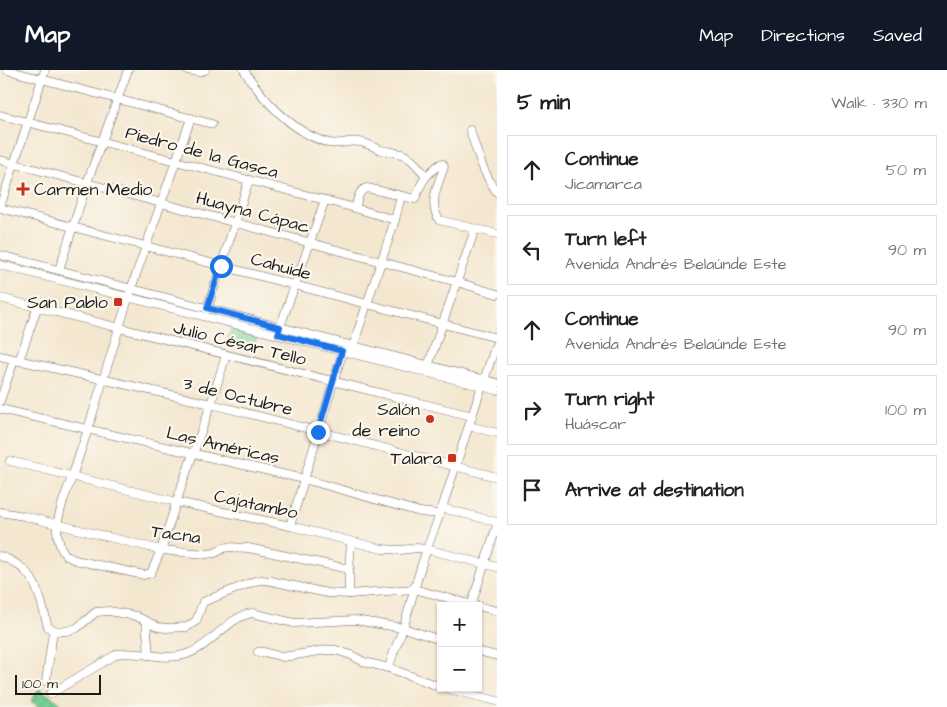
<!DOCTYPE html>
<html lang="en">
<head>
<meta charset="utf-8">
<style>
  :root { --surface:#fff; --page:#f6f6f6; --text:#202124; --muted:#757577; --line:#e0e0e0; --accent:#111827 }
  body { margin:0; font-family:"Architects Daughter",sans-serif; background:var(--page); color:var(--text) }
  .controls { position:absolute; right:15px; bottom:15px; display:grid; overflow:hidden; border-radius:0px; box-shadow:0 1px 4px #0004 }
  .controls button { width:45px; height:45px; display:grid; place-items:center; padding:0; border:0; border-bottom:1px solid var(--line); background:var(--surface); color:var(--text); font:25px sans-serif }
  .scale { position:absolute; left:15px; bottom:12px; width:86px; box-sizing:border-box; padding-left:5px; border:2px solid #1c1c1c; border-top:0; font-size:14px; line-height:18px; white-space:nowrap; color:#1c1c1c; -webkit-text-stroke:4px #fbf7ec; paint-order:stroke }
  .stop { position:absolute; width:15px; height:15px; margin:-11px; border:4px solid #1a73e8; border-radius:50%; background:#fff }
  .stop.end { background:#1a73e8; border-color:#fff; box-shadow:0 1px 5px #0008 }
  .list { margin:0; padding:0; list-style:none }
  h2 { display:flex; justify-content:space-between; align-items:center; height:65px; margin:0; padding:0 20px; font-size:21px }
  h2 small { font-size:16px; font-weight:400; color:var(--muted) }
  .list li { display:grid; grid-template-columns:32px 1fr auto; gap:15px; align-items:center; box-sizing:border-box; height:70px; margin:0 10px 10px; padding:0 10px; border:1px solid var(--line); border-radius:0px }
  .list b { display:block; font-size:19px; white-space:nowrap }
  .list p { margin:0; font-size:16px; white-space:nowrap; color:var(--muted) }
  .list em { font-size:16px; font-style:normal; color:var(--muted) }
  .icon { flex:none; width:28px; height:28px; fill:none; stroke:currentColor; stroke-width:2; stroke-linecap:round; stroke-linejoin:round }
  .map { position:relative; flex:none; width:497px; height:637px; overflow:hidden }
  header { display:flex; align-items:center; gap:30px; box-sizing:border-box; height:70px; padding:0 25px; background:var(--accent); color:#fff }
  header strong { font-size:24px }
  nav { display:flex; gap:28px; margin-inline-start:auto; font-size:18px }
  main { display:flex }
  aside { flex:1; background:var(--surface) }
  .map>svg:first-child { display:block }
</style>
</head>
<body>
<header>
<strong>Map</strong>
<nav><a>Map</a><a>Directions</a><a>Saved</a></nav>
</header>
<main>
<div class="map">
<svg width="497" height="637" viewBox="0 0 497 637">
  <defs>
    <pattern id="park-dots" width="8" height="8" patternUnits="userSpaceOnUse" patternTransform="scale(1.25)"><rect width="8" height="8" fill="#76cf94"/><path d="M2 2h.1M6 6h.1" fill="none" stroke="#66b17f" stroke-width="1.8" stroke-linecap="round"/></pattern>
  </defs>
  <rect width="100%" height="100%" fill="#fbf7ec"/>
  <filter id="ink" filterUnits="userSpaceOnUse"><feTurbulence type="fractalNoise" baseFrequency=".02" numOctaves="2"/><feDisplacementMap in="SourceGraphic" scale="10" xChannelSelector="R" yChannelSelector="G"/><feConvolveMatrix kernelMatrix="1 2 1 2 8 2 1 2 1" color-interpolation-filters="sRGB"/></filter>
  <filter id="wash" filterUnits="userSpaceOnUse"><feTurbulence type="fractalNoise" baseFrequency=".0096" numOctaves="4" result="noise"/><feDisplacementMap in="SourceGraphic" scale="20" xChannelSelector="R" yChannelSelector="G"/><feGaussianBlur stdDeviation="1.12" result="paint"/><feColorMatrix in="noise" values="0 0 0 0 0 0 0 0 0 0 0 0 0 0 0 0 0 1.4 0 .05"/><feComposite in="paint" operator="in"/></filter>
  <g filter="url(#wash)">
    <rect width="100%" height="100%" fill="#f4e7d0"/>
    <polygon fill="url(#park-dots)" stroke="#497658" points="39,619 60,633 57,637 40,637 31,631"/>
    <polygon fill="#76cf94" stroke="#497658" points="232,256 258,264 253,279 227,272"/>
  </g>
  <g filter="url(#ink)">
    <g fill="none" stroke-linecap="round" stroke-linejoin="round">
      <defs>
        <g id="minor">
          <polyline points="7,0 212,54"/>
          <polyline points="187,0 199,2 205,0"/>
          <path d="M244,0C249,9 256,17 262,25C280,46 302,66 329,73C340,75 349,70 360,72C367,73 374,77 381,80C389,82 397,82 404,85C413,89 419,98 426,106"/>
          <polyline points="0,45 355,138 395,150"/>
          <polyline points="191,48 131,219 88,359 72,407 63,431 57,454 57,462 60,476 64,483 67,486 75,490 144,505 151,503 161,480 183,412 211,334 226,285"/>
          <path d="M470,60C477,82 483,104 497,122"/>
          <polyline points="0,90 457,212 497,224"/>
          <polyline points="0,137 45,0"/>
          <polyline points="0,138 497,268"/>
          <path d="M355,138C358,130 358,120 367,118L415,129C422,110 425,106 440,94H443L444,97C438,115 428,132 439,150L497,164"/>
          <polyline points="0,185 497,313"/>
          <polyline points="0,195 497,320"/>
          <polyline points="59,200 87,113 128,0"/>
          <polyline points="0,228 472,346"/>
          <polyline points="207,239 249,110"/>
          <polyline points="279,260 325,130"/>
          <polyline points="353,276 395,150 401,126"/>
          <polyline points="0,286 211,334 497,407"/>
          <polyline points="19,291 37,238"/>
          <polyline points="427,299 475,159"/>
          <polyline points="0,331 14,290"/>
          <polyline points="0,339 304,409 420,442 439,444"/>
          <polyline points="469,356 497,363"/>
          <polyline points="10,391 177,432 290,456 382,479 401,480 417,478 426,479 497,497"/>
          <polyline points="442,438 497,452"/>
          <polyline points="0,442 24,446 161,480 206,484 215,483 224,478 228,477 248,478 349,499"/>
          <polyline points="290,456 343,281"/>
          <path d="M0,486C29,496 37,513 44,542C46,547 46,552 48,557C56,563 68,562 77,558L96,542L109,541L136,546L158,557L165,558L187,557L196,551L203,532L255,511L262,510L271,511L327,523L349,524L414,519L477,536"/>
          <polyline points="349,524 349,499 351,472"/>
          <polyline points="471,536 497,455"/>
          <polyline points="478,536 497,541"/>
          <polyline points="146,551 149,585"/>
          <polyline points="478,581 497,586"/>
          <polyline points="258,582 264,582 283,587 326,580 336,580 351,585 364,592 389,598 441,617"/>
          <path d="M389,598C392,584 398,572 403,559C411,533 417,507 426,482C431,466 438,451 443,435C461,380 478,326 497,272"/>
          <polyline points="46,611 53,561"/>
          <polyline points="445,618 497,631"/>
          <path d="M50,624L117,584C140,580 164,592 187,584C211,576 228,547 252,543L294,553L355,550L403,558L441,570"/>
        </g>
      </defs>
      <use href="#minor" stroke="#68635b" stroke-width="9"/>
      <use href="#minor" stroke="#fff" stroke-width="8"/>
    </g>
  </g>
  <g fill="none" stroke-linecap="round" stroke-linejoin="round" filter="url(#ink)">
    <polyline stroke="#1a73e8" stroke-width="6" points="221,196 207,238 280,257 278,264 342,281 318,362"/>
  </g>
  <g fill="#c8321e" stroke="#fbf7ec" stroke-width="2">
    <path d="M20.5 111.5h5v5h5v5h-5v5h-5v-5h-5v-5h5z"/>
    <rect x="113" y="227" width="10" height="10" rx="2.5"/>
    <circle cx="430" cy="349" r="5"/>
    <rect x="447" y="383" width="10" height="10" rx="2.5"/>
  </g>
  <g text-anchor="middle" stroke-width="4.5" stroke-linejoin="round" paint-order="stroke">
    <g font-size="18" fill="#1c1c1c" stroke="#fbf7ec">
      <text transform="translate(202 82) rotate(15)" y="6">Piedro de la Gasca</text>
      <text transform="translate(253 142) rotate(15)" y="6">Huayna Cápac</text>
      <text transform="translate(281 196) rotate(15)" y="6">Cahuide</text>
      <text transform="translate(240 273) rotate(14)" y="6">Julio César Tello</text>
      <text transform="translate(238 326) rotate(14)" y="6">3 de Octubre</text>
      <text transform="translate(223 375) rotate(13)" y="6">Las Américas</text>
      <text transform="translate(256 434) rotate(12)" y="6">Cajatambo</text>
      <text transform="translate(176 464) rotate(8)" y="6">Tacna</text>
    </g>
    <g font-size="18" fill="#1c1c1c" stroke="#fbf7ec" text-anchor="end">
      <text x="34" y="125" text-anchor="start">Carmen Medio</text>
      <text x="108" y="238">San Pablo</text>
      <text x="420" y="345">Salón<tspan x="420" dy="21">de reino</tspan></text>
      <text x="442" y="394">Talara</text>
    </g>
  </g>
</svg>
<div class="controls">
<button>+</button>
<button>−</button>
</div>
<div class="scale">100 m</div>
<div class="stop" style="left:221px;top:196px"></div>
<div class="stop end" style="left:318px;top:362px"></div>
</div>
<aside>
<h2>5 min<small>Walk · 330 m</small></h2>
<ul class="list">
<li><svg class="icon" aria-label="ahead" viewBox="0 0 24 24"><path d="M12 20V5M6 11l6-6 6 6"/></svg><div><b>Continue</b><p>Jicamarca</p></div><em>50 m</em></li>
<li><svg class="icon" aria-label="left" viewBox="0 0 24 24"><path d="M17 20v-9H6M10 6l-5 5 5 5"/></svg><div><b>Turn left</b><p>Avenida Andrés Belaúnde Este</p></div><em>90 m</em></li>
<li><svg class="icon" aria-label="ahead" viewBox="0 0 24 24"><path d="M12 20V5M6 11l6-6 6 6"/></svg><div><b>Continue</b><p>Avenida Andrés Belaúnde Este</p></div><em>90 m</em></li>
<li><svg class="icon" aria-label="right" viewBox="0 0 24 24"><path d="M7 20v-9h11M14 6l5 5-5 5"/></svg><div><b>Turn right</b><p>Huáscar</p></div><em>100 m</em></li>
<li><svg class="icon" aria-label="arrive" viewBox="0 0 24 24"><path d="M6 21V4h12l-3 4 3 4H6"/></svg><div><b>Arrive at destination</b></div></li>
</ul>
</aside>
</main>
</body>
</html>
